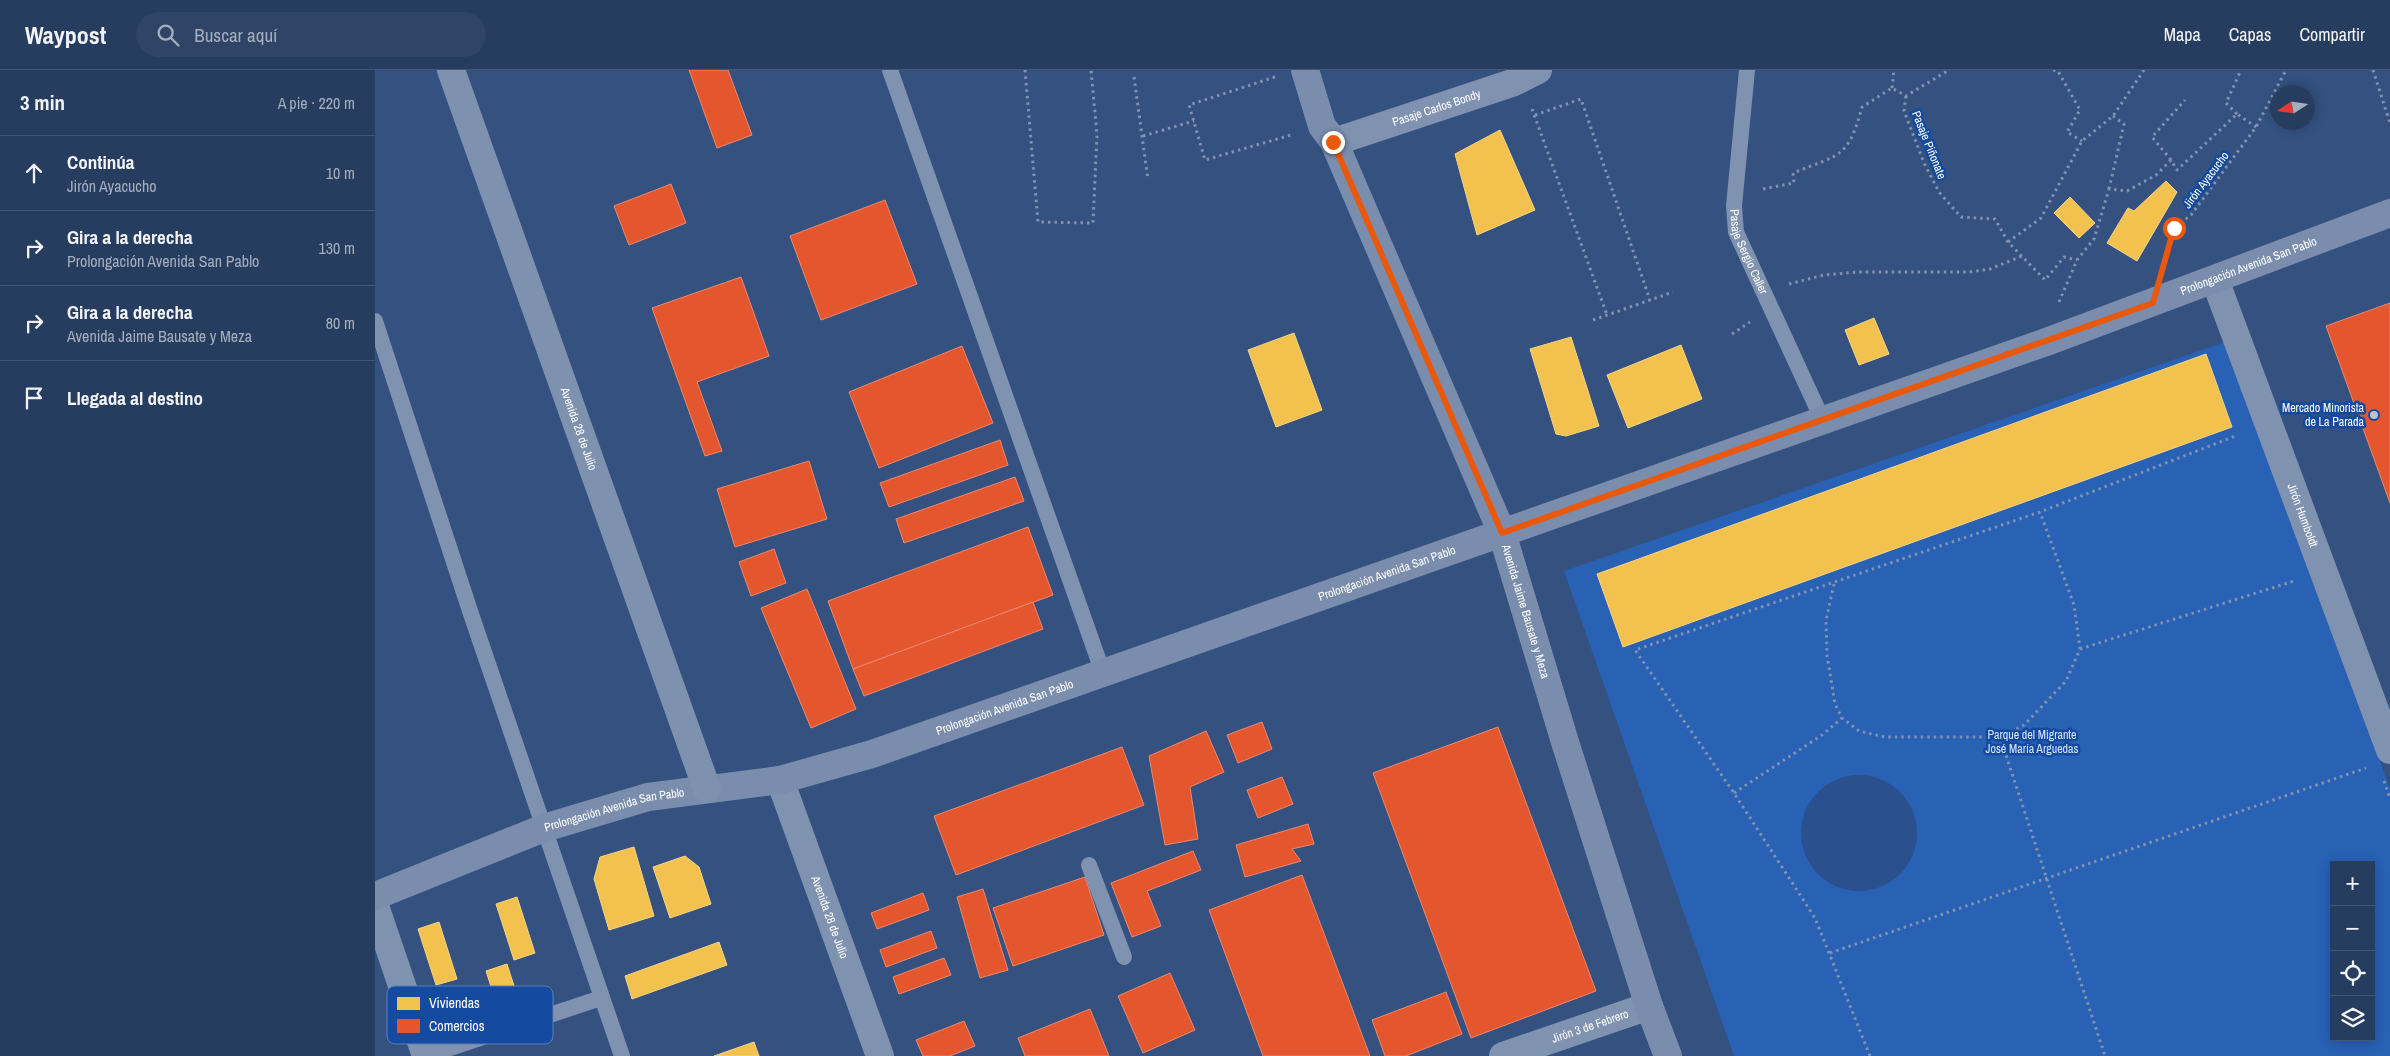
<!DOCTYPE html>
<html lang="es">
<head>
<meta charset="utf-8">
<style>
  :root { --surface:#273d60; --page:#2f4466; --text:#f1f3f6; --muted:#a4aebd; --line:#435675 }
  body { margin:0; font-family:"Archivo Narrow",sans-serif; background:var(--page); color:var(--text) }
  .controls { position:absolute; right:15px; bottom:15px; display:grid; overflow:hidden; border-radius:0px; box-shadow:0 2px 12px #0003 }
  .controls button { width:45px; height:45px; display:grid; place-items:center; padding:0; border:0; border-bottom:1px solid var(--line); background:var(--surface); color:var(--text); font:25px sans-serif }
  .compass { position:absolute; left:1895px; top:15px; width:45px; height:45px; border-radius:50%; background:var(--surface); box-shadow:0 2px 12px #0003; rotate:258deg }
  .stop { position:absolute; width:15px; height:15px; margin:-11px; border:4px solid #ea580c; border-radius:50%; background:#fff }
  .stop.end { background:#ea580c; border-color:#fff; box-shadow:0 1px 5px #0008 }
  .list { margin:0; padding:0; list-style:none }
  h2 { display:flex; justify-content:space-between; align-items:center; height:65px; margin:0; padding:0 20px; font-size:21px }
  h2 small { font-size:16px; font-weight:400; color:var(--muted) }
  .list li { display:grid; grid-template-columns:32px 1fr auto; gap:15px; align-items:center; box-sizing:border-box; height:75px; padding:0 20px; border-top:1px solid var(--line) }
  .list b { display:block; font-size:19px; white-space:nowrap }
  .list p { margin:0; font-size:16px; white-space:nowrap; color:var(--muted) }
  .list em { font-size:16px; font-style:normal; color:var(--muted) }
  .icon { flex:none; width:28px; height:28px; fill:none; stroke:currentColor; stroke-width:2; stroke-linecap:round; stroke-linejoin:round }
  .map { position:relative; flex:none; width:2015px; height:986px; overflow:hidden }
  header { display:flex; align-items:center; gap:30px; box-sizing:border-box; height:70px; padding:0 25px; background:var(--surface); border-bottom:1px solid var(--line) }
  header strong { font-size:24px }
  nav { display:flex; gap:28px; margin-inline-start:auto; font-size:18px }
  .search { width:350px; height:45px; background:var(--page); display:flex; align-items:center; gap:12px; box-sizing:border-box; padding:0 18px; border-radius:28px; color:var(--muted); font-size:19px }
  main { display:flex }
  aside { flex:1; background:var(--surface) }
  .map>svg:first-child { display:block }
</style>
</head>
<body>
<header>
<strong>Waypost</strong>
<div class="search"><svg class="icon" aria-label="search" viewBox="0 0 24 24"><circle cx="10" cy="10" r="6"/><path d="M15 15l6 6"/></svg>Buscar aquí</div>
<nav><a>Mapa</a><a>Capas</a><a>Compartir</a></nav>
</header>
<main>
<aside>
<h2>3 min<small>A pie · 220 m</small></h2>
<ul class="list">
<li><svg class="icon" aria-label="ahead" viewBox="0 0 24 24"><path d="M12 20V5M6 11l6-6 6 6"/></svg><div><b>Continúa</b><p>Jirón Ayacucho</p></div><em>10 m</em></li>
<li><svg class="icon" aria-label="right" viewBox="0 0 24 24"><path d="M7 20v-9h11M14 6l5 5-5 5"/></svg><div><b>Gira a la derecha</b><p>Prolongación Avenida San Pablo</p></div><em>130 m</em></li>
<li><svg class="icon" aria-label="right" viewBox="0 0 24 24"><path d="M7 20v-9h11M14 6l5 5-5 5"/></svg><div><b>Gira a la derecha</b><p>Avenida Jaime Bausate y Meza</p></div><em>80 m</em></li>
<li><svg class="icon" aria-label="arrive" viewBox="0 0 24 24"><path d="M6 21V4h12l-3 4 3 4H6"/></svg><div><b>Llegada al destino</b></div></li>
</ul>
</aside>
<div class="map">
<svg width="2015" height="986" viewBox="0 0 2015 986">
  <rect width="100%" height="100%" fill="#345180"/>
  <path fill="#2961b5" fill-rule="evenodd" d="M1850,272L2015,718V986H1359L1189,501ZM1959,795H1996V967H1959Z"/>
  <circle fill="#2a508e" cx="1484" cy="763" r="58"/>
  <g fill="#f2c14e" stroke="#f6d483">
    <polygon points="1125,60 1160,140 1102,165 1080,84"/>
    <polygon points="1791,111 1802,122 1762,191 1732,173 1753,138 1759,141"/>
    <polygon points="1695,127 1720,153 1704,168 1679,143"/>
    <polygon points="1499,248 1514,284 1484,295 1470,260"/>
    <polygon points="919,263 947,340 901,357 873,280"/>
    <polygon points="1196,267 1224,356 1191,366 1181,364 1155,279"/>
    <polygon points="1306,275 1327,329 1253,358 1232,305"/>
    <polygon points="1831,284 1857,357 1248,577 1222,504"/>
    <polygon points="259,777 279,846 234,860 219,809 225,787"/>
    <polygon points="310,786 324,797 336,834 295,848 278,797"/>
    <polygon points="142,827 160,883 139,890 121,834"/>
    <polygon points="64,852 82,909 61,915 43,859"/>
    <polygon points="344,872 352,895 257,929 250,906"/>
    <polygon points="132,894 150,950 129,957 111,901"/>
    <polygon points="379,972 384,986 339,986"/>
  </g>
  <g fill="#e4572e" stroke="#ec896d">
    <polygon points="314,0 353,0 377,65 342,78"/>
    <polygon points="296,114 311,153 254,175 239,136"/>
    <polygon points="510,130 542,214 446,250 415,166"/>
    <polygon points="366,207 394,286 322,312 347,381 330,386 277,238"/>
    <polygon points="2015,233 2015,433 1951,256"/>
    <polygon points="587,276 618,353 504,398 474,322"/>
    <polygon points="625,370 633,395 514,437 505,413"/>
    <polygon points="434,391 452,449 360,477 342,419"/>
    <polygon points="640,407 649,431 529,473 521,449"/>
    <polygon points="653,457 678,525 478,599 453,531"/>
    <polygon points="399,479 411,513 376,526 364,492"/>
    <polygon points="432,519 481,639 436,658 386,538"/>
    <polygon points="658,532 668,559 489,626 478,599"/>
    <polygon points="887,652 897,679 863,693 852,665"/>
    <polygon points="1123,657 1221,921 1096,968 998,703"/>
    <polygon points="831,661 849,702 815,717 823,769 790,775 774,686"/>
    <polygon points="747,677 769,735 581,805 559,746"/>
    <polygon points="907,707 918,734 883,748 872,720"/>
    <polygon points="933,754 939,774 917,779 926,791 870,807 861,775"/>
    <polygon points="818,781 826,800 772,821 786,856 757,867 736,813"/>
    <polygon points="927,805 995,986 888,986 834,840"/>
    <polygon points="710,807 729,865 638,896 618,838"/>
    <polygon points="608,819 633,900 605,908 582,827"/>
    <polygon points="548,823 554,840 502,859 496,843"/>
    <polygon points="556,861 562,878 511,897 505,880"/>
    <polygon points="569,888 576,905 524,924 518,907"/>
    <polygon points="795,903 820,960 768,983 743,926"/>
    <polygon points="1071,922 1087,964 1031,986 1010,986 997,950"/>
    <polygon points="715,939 734,986 650,986 643,968"/>
    <polygon points="589,951 600,976 575,986 548,986 541,970"/>
  </g>
  <g fill="none" stroke-linecap="round" stroke-linejoin="round">
    <g stroke="#7f92b0" stroke-width="3" stroke-dasharray="2.5 4" stroke-linecap="butt">
      <polyline points="650,0 663,152 718,153 722,65 716,0"/>
      <polyline points="1678,0 1683,1 1705,40 1692,62 1707,71"/>
      <polyline points="1998,0 2015,53"/>
      <polyline points="759,7 773,110"/>
      <polyline points="900,7 814,35 830,90 916,65"/>
      <polyline points="1517,18 1519,0"/>
      <polyline points="1531,26 1529,41 1549,93 1564,122 1586,147 1620,149 1633,172 1670,210 1689,187 1702,190"/>
      <polyline points="1157,39 1232,245"/>
      <polyline points="1862,44 1851,33 1866,0"/>
      <polyline points="1160,45 1206,29 1275,230"/>
      <polyline points="768,66 819,51"/>
      <polyline points="1796,90 1777,67 1810,30"/>
      <path d="M1388,119L1419,113L1418,103C1465,84 1473,89 1487,37L1517,18L1531,26L1574,0"/>
      <polyline points="1734,119 1749,54 1738,46"/>
      <polyline points="1633,172 1666,148 1707,71 1738,46 1769,0"/>
      <polyline points="1789,194 1799,158 1816,145 1881,57 1911,0"/>
      <polyline points="1414,214 1449,205 1483,202 1594,202 1615,199 1647,186"/>
      <polyline points="1684,232 1702,190 1719,169 1734,119 1752,121 1781,105 1796,90 1802,100 1862,44 1881,57"/>
      <polyline points="1218,250 1298,222"/>
      <polyline points="1357,264 1375,252"/>
      <polyline points="1459,514 1451,550 1452,585 1460,634 1467,648 1484,661 1510,667 1625,667 1649,655 1691,611 1705,579 1699,535 1665,442"/>
      <polyline points="1705,579 1919,511"/>
      <polyline points="1625,667 1730,986"/>
      <polyline points="2009,711 2015,729"/>
      <polyline points="1359,723 1447,665 1467,648"/>
      <polyline points="1455,883 1991,698"/>
      <polyline points="1495,986 1440,848 1359,723 1260,580 1665,442 1863,365"/>
    </g>
    <g stroke="#7f92b0" stroke-width="16">
      <polyline points="515,0 728,603"/>
      <path id="s1" d="M1372,0L1359,136L1361,162L1448,351"/>
      <polyline points="0,251 96,544 247,986"/>
      <polyline points="714,795 749,887"/>
      <polyline points="51,986 226,928"/>
    </g>
    <g stroke="#7f92b0" stroke-width="28">
      <path id="s2" d="M959,72L1137,13L1163,0"/>
      <path id="s3" d="M1840,210L2015,680"/>
      <path id="s4" d="M405,710L505,986"/>
      <polyline points="0,836 51,986"/>
      <path id="s5" d="M1128,986L1274,936"/>
    </g>
    <g stroke="#7a8dad" stroke-width="28">
      <path id="s6" d="M930,0L947,56L959,72L1127,463L1190,672L1274,936L1293,986"/>
      <path id="s7" d="M0,826L169,758L273,727L405,710L497,684L1674,271L2015,143"/>
    </g>
    <path stroke="#7e91af" stroke-width="28" id="s8" d="M76,0L332,719"/>
  </g>
  <g fill="none" stroke-linecap="round" stroke-linejoin="round">
    <polyline stroke="#ea580c" stroke-width="6" points="958,72 1127,463 1778,233 1799,158"/>
  </g>
  <circle fill="#b8c2d3" stroke="#144a9f" stroke-width="2" cx="1999" cy="345" r="5"/>
  <g text-anchor="middle" stroke-width="5" stroke-linejoin="round" paint-order="stroke">
    <g font-size="12" fill="#fff" stroke="#144a9f">
      <text dy="4" stroke="none"><textPath href="#s2" startOffset="108">Pasaje Carlos Bondy</textPath></text>
      <text transform="translate(1554 75) rotate(68)" y="4">Pasaje Piñonate</text>
      <text transform="translate(1831 110) rotate(-53)" y="4">Jirón Ayacucho</text>
      <text dy="4" stroke="none"><textPath href="#s1" startOffset="185">Pasaje Sergio Caller</textPath></text>
      <text dy="4" stroke="none"><textPath href="#s7" startOffset="1980">Prolongación Avenida San Pablo</textPath></text>
      <text dy="4" stroke="none"><textPath href="#s8" startOffset="381">Avenida 28 de Julio</textPath></text>
      <text dy="4" stroke="none"><textPath href="#s3" startOffset="251">Jirón Humboldt</textPath></text>
      <text dy="4" stroke="none"><textPath href="#s7" startOffset="1065">Prolongación Avenida San Pablo</textPath></text>
      <text dy="4" stroke="none"><textPath href="#s6" startOffset="586">Avenida Jaime Bausate y Meza</textPath></text>
      <text dy="4" stroke="none"><textPath href="#s7" startOffset="660">Prolongación Avenida San Pablo</textPath></text>
      <text dy="4" stroke="none"><textPath href="#s7" startOffset="255">Prolongación Avenida San Pablo</textPath></text>
      <text dy="4" stroke="none"><textPath href="#s4" startOffset="146">Avenida 28 de Julio</textPath></text>
      <text dy="4" stroke="none"><textPath href="#s5" startOffset="92">Jirón 3 de Febrero</textPath></text>
    </g>
    <g font-size="12" fill="#fff" stroke="#144a9f" text-anchor="end">
      <text x="1989" y="342">Mercado Minorista<tspan x="1989" dy="14">de La Parada</tspan></text>
    </g>
    <g font-size="12" fill="#d4e5fd" stroke="#144a9f">
      <text x="1657" y="669">Parque del Migrante<tspan x="1657" dy="14">José María Arguedas</tspan></text>
    </g>
  </g>
  <rect x="12" y="916" width="166" height="58" rx="8" fill="#144a9f" stroke="#5a80bc" stroke-width="1"/>
  <rect x="22" y="927" width="23" height="13" fill="#f2c14e"/>
  <rect x="22" y="949" width="23" height="14" fill="#e4572e"/>
  <g font-size="14" fill="#fff">
    <text x="54" y="938">Viviendas</text>
    <text x="54" y="961">Comercios</text>
  </g>
</svg>
<div class="controls">
<button>+</button>
<button>−</button>
<button><svg class="icon" aria-label="locate" viewBox="0 0 24 24"><circle cx="12" cy="12" r="6"/><path d="M12 2v4M12 18v4M2 12h4M18 12h4"/></svg></button>
<button><svg class="icon" aria-label="layers" viewBox="0 0 24 24"><path d="M12 4l9 5-9 5-9-5zM3 14l9 5 9-5"/></svg></button>
</div>
<svg class="compass" viewBox="-18 -18 36 36"><path d="M0-13l5 13h-10z" fill="#e53935"/><path d="M0 13l5-13h-10z" fill="#a4aebd"/></svg>
<div class="stop" style="left:1799px;top:158px"></div>
<div class="stop end" style="left:958px;top:72px"></div>
</div>
</main>
</body>
</html>
